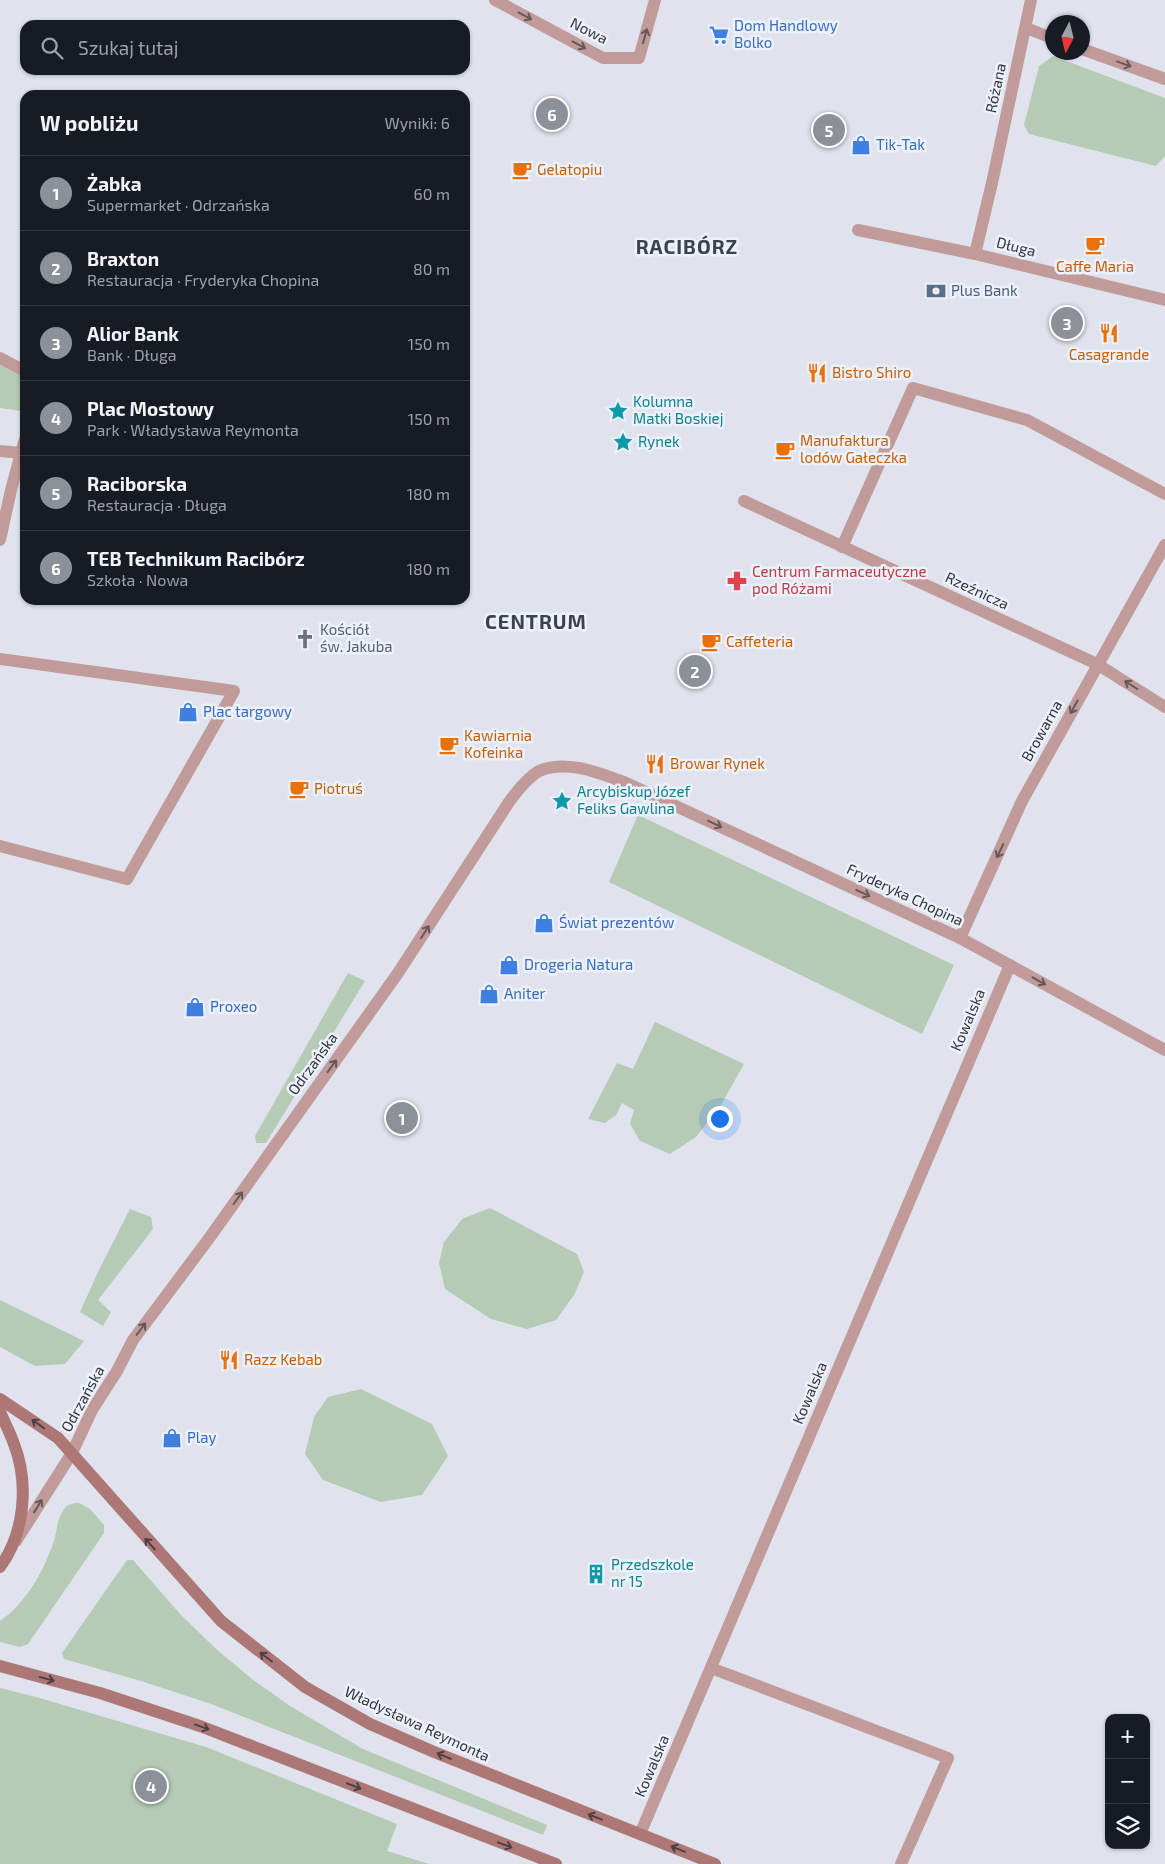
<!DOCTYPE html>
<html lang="pl">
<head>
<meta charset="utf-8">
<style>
  :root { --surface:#171b24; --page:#20242c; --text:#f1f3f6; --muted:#9ea1a6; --line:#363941; --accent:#8c9099 }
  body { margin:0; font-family:"Exo 2",sans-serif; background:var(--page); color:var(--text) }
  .controls { position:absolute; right:15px; bottom:15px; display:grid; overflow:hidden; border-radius:10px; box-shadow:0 1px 4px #0004 }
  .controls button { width:45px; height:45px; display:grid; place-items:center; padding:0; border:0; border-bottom:1px solid var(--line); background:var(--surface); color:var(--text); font:25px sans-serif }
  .compass { position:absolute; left:1045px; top:15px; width:45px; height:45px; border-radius:50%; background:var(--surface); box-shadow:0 1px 4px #0004; rotate:187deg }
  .you { position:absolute; left:719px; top:1118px; width:18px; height:18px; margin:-12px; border:4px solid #fff; border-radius:50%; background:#1a73e8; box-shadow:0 0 0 8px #1a73e833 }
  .badge { display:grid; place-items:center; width:32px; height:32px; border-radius:50%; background:var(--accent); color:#fff; font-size:16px; font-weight:700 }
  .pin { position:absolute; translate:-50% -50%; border:2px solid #fff; box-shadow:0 1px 5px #0006 }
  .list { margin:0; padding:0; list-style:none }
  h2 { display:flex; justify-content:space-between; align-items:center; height:65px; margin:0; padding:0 20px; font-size:21px }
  h2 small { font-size:16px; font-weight:400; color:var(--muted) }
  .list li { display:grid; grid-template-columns:32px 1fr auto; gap:15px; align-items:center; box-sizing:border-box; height:75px; padding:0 20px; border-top:1px solid var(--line) }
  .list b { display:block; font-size:19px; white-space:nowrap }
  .list p { margin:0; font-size:16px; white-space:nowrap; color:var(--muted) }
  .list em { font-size:16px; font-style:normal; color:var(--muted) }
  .icon { flex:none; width:28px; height:28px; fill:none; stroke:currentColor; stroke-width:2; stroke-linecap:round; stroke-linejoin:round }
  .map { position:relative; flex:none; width:1165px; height:1864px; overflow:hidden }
  .search { position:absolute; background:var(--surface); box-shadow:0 1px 4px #0004; left:20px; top:20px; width:450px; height:55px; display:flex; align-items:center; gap:12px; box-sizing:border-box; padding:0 18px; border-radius:15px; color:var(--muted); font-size:19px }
  .panel { position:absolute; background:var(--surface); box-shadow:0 1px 4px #0004; left:20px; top:90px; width:450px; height:515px; border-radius:15px }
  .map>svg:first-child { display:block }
</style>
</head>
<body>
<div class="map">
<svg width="1165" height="1864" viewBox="0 0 1165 1864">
  <rect width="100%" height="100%" fill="#e0e3ee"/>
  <g fill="#b5cbb5">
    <polygon points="1053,56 1165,98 1165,156 1156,166 1029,134 1024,125 1039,66"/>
    <polygon points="0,365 25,377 25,394 21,411 0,408"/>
    <polygon points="638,815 954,965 922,1034 609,882"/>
    <polygon points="348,973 365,981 266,1143 256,1143 255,1136"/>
    <polygon points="655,1022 744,1064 721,1105 696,1137 670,1154 640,1141 630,1124 634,1110 622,1103 616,1115 605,1123 588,1119 617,1063 633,1069"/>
    <polygon points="490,1208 577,1254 584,1272 574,1295 556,1320 527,1329 491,1319 445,1289 439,1263 444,1242 462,1219"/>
    <polygon points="130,1209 151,1217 153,1229 98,1300 111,1312 103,1326 80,1312 99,1270"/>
    <polygon points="0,1300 84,1341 65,1364 35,1366 0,1347"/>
    <polygon points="361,1389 432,1424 448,1456 422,1495 381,1502 323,1480 305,1454 314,1417 328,1397"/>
    <path d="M79,1503L90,1509L104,1525V1533L28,1644L20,1647L0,1642V1621C27,1602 43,1572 54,1541C57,1531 57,1519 63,1511C67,1504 72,1503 79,1503Z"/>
    <polygon points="127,1560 133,1560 180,1614 215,1648 252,1679 290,1706 363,1749 547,1825 543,1835 211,1704 141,1681 64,1659 62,1653"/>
    <polygon points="0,1688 36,1697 206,1747 397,1824 387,1851 429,1864 0,1864"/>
  </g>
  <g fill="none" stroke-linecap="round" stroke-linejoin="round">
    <g stroke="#c19b99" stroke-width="12">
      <polyline points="0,540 11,490 21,453"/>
      <polyline points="0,659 234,691 127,879 0,846"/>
      <polyline points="711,1668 948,1758 901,1864"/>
    </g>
    <g stroke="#c19b99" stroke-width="12">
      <polyline points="858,230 975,254 1165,300"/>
      <polyline points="975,254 992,183"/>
    </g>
    <g stroke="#c19b99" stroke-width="12">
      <polyline points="495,0 603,58 639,58 655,0"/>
      <polyline points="1026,28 1052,38"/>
      <polyline points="1082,49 1165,79"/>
      <polyline points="992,183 1031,0"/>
      <polyline points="0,358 25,371"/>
      <polyline points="0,451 21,453 25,439"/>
      <polyline points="744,501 1097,664 1165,707"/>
      <polyline points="842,547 913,388 1027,420 1165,494"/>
      <polyline points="960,938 1022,801 1165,545"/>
      <path d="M16,1541L72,1453L92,1410L117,1371L133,1340L210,1237L398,973L509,802C517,791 527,778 539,771C566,759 599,773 624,782L960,938L1165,1050"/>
      <polyline points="640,1834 1010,965"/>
    </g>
    <g stroke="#ad7775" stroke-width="12">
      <polyline points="0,1399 58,1438 221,1621 305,1687 370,1724 434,1752 715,1864"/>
      <path d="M0,1412C5,1423 10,1433 14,1444C29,1483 25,1533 0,1567"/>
      <polyline points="0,1666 100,1693 200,1726 556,1864"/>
    </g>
  </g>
  <defs><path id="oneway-shaft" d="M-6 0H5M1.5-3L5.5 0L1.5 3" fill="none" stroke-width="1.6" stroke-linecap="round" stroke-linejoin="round" transform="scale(1.25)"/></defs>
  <g stroke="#65585a">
    <use href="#oneway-shaft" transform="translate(525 16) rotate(28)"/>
    <use href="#oneway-shaft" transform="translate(645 36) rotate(-74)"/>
    <use href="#oneway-shaft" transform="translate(579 45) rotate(28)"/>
    <use href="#oneway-shaft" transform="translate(1124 64) rotate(20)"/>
    <use href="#oneway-shaft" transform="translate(1131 685) rotate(-148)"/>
    <use href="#oneway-shaft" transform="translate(1074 707) rotate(119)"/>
    <use href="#oneway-shaft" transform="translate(715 824) rotate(25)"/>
    <use href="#oneway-shaft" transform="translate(1000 851) rotate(115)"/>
    <use href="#oneway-shaft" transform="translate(863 893) rotate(25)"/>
    <use href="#oneway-shaft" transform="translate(425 932) rotate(-57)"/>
    <use href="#oneway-shaft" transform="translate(1039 981) rotate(29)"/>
    <use href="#oneway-shaft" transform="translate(332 1066) rotate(-54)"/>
    <use href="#oneway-shaft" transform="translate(238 1198) rotate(-54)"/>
    <use href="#oneway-shaft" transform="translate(141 1329) rotate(-53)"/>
    <use href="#oneway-shaft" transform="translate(38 1506) rotate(-58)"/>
  </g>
  <g stroke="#4b4144">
    <use href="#oneway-shaft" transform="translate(38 1424) rotate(-145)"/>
    <use href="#oneway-shaft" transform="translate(150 1544) rotate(-132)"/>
    <use href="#oneway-shaft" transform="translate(266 1657) rotate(-143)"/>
    <use href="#oneway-shaft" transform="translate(47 1679) rotate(15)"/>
    <use href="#oneway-shaft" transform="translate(202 1727) rotate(20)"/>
    <use href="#oneway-shaft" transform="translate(444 1756) rotate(-158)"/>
    <use href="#oneway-shaft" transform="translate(354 1786) rotate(21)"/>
    <use href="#oneway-shaft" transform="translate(595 1817) rotate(-159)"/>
    <use href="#oneway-shaft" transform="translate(505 1845) rotate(21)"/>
    <use href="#oneway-shaft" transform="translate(678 1849) rotate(-158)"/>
  </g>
  <defs>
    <symbol id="supermarket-bare" viewBox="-9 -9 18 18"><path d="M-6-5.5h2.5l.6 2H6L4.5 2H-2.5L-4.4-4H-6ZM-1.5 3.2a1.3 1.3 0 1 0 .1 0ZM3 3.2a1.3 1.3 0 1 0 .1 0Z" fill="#3f7fe0" stroke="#edf1fb" stroke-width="2.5" paint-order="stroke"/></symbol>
    <symbol id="shop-bare" viewBox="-9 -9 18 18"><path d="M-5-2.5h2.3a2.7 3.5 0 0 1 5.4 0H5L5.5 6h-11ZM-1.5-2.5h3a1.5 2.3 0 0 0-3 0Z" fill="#3f7fe0" stroke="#edf1fb" stroke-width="2.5" paint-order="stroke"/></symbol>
    <symbol id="cafe-bare" viewBox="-9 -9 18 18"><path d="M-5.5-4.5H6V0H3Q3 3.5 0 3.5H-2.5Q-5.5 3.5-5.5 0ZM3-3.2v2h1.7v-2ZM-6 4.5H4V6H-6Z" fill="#e8710a" stroke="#edf1fb" stroke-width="2.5" paint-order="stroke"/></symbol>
    <symbol id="bank-bare" viewBox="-9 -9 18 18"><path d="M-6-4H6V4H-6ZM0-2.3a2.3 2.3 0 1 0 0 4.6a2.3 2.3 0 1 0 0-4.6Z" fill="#5c6f8a" stroke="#edf1fb" stroke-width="2.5" paint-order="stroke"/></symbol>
    <symbol id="restaurant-bare" viewBox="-9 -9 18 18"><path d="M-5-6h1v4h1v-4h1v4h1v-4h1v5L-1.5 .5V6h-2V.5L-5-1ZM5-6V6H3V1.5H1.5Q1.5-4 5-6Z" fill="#e8710a" stroke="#edf1fb" stroke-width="2.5" paint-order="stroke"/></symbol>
    <symbol id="sight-bare" viewBox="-9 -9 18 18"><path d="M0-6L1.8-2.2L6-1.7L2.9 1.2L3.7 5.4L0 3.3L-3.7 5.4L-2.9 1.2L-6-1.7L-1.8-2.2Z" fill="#0f9aa8" stroke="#edf1fb" stroke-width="2.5" paint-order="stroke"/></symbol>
    <symbol id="pharmacy-bare" viewBox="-9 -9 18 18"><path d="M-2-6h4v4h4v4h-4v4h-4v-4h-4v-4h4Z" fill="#e0444e" stroke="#edf1fb" stroke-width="2.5" paint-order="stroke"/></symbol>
    <symbol id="church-bare" viewBox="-9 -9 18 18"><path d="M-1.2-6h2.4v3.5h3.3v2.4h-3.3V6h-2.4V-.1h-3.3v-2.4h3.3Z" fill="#6b7280" stroke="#edf1fb" stroke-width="2.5" paint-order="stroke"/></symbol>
    <symbol id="building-bare" viewBox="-9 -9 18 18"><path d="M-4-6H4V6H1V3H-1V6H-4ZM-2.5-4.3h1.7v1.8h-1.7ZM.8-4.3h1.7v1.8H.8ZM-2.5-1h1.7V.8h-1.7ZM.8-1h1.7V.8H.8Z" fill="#0f9aa8" stroke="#edf1fb" stroke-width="2.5" paint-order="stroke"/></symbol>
  </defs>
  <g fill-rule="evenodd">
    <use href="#supermarket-bare" x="705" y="21" width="28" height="28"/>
    <use href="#shop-bare" x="847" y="131" width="28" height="28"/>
    <use href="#cafe-bare" x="508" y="156" width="28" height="28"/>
    <use href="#cafe-bare" x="1081" y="231" width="28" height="28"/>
    <use href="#bank-bare" x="922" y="277" width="28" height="28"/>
    <use href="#restaurant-bare" x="1095" y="319" width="28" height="28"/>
    <use href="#restaurant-bare" x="803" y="359" width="28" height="28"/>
    <use href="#sight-bare" x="604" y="397" width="28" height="28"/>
    <use href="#sight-bare" x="609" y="428" width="28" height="28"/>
    <use href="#cafe-bare" x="771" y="436" width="28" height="28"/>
    <use href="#pharmacy-bare" x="723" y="567" width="28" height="28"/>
    <use href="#church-bare" x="291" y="625" width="28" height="28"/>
    <use href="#cafe-bare" x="697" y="628" width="28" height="28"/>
    <use href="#shop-bare" x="174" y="698" width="28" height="28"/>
    <use href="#cafe-bare" x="435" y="731" width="28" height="28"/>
    <use href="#restaurant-bare" x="641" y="750" width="28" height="28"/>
    <use href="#cafe-bare" x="285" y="775" width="28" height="28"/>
    <use href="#sight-bare" x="548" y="787" width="28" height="28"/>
    <use href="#shop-bare" x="530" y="909" width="28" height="28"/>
    <use href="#shop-bare" x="495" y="951" width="28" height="28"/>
    <use href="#shop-bare" x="475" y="980" width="28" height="28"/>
    <use href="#shop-bare" x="181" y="993" width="28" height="28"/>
    <use href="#restaurant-bare" x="215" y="1346" width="28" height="28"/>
    <use href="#shop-bare" x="158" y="1424" width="28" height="28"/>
    <use href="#building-bare" x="582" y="1560" width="28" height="28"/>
  </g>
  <g text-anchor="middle" stroke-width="5" stroke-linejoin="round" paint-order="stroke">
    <g font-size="15" fill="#366cbe" stroke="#edf1fb" text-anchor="start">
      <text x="734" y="31">Dom Handlowy<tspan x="734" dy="17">Bolko</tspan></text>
      <text x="876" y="150">Tik-Tak</text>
      <text x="203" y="717">Plac targowy</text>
      <text x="559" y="928">Świat prezentów</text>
      <text x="524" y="970">Drogeria Natura</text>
      <text x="504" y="999">Aniter</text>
      <text x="210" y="1012">Proxeo</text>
      <text x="187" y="1443">Play</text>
    </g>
    <g font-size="15" fill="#333438" stroke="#edf1fb">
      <text transform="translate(589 31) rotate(27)" y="5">Nowa</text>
      <text transform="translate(996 88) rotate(-78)" y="5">Różana</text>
      <text transform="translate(1016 247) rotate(14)" y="5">Długa</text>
      <text transform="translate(977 591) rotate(25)" y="5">Rzeźnicza</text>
      <text transform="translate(1042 731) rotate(-61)" y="5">Browarna</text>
      <text transform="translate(905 895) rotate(25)" y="5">Fryderyka Chopina</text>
      <text transform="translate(968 1020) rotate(-67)" y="5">Kowalska</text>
      <text transform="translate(313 1064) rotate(-54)" y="5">Odrzańska</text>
      <text transform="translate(810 1393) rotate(-67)" y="5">Kowalska</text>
      <text transform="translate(83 1399) rotate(-61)" y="5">Odrzańska</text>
      <text transform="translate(417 1724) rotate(25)" y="5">Władysława Reymonta</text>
      <text transform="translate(652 1766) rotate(-67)" y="5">Kowalska</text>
    </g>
    <g font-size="15" fill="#c56008" stroke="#edf1fb" text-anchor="start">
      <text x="537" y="175">Gelatopiu</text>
      <text x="1095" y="272" text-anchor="middle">Caffe Maria</text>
      <text x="1109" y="360" text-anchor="middle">Casagrande</text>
      <text x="832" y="378">Bistro Shiro</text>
      <text x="800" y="446">Manufaktura<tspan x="800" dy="17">lodów Gałeczka</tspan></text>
      <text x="726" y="647">Caffeteria</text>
      <text x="464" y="741">Kawiarnia<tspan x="464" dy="17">Kofeinka</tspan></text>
      <text x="670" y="769">Browar Rynek</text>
      <text x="314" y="794">Piotruś</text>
      <text x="244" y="1365">Razz Kebab</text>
    </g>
    <g font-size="15" fill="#4e5e75" stroke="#edf1fb" text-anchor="start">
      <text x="951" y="296">Plus Bank</text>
    </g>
    <g font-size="15" fill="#0d838f" stroke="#edf1fb" text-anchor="start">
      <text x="633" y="407">Kolumna<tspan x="633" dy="17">Matki Boskiej</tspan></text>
      <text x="638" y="447">Rynek</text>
      <text x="577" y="797">Arcybiskup Józef<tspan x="577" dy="17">Feliks Gawlina</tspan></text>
      <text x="611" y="1570">Przedszkole<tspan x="611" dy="17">nr 15</tspan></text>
    </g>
    <g font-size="15" fill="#be3a42" stroke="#edf1fb" text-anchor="start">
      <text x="752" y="577">Centrum Farmaceutyczne<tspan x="752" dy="17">pod Różami</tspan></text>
    </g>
    <g font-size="15" fill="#5b616d" stroke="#edf1fb" text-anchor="start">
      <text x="320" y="635">Kościół<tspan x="320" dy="17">św. Jakuba</tspan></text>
    </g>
    <g font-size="20" font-weight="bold" letter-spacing="1" fill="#3f424a" stroke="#edf1fb">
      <text x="687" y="254">RACIBÓRZ</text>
      <text x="536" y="629">CENTRUM</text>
    </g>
  </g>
</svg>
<div class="controls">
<button>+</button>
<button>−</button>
<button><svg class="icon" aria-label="layers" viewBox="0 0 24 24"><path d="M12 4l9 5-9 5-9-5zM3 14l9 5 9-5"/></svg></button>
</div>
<svg class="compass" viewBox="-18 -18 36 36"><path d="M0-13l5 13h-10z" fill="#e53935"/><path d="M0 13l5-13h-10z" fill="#9ea1a6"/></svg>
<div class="you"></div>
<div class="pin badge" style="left:402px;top:1118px">1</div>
<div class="pin badge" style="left:695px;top:671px">2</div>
<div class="pin badge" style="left:1067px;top:323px">3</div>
<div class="pin badge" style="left:151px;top:1786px">4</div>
<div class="pin badge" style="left:829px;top:130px">5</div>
<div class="pin badge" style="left:552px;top:114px">6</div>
<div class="search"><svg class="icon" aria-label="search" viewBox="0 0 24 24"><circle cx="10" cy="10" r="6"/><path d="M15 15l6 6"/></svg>Szukaj tutaj</div>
<section class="panel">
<h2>W pobliżu<small>Wyniki: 6</small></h2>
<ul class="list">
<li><span class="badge">1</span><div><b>Żabka</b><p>Supermarket · Odrzańska</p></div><em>60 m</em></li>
<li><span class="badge">2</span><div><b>Braxton</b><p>Restauracja · Fryderyka Chopina</p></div><em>80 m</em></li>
<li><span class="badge">3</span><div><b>Alior Bank</b><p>Bank · Długa</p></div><em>150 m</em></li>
<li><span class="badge">4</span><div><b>Plac Mostowy</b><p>Park · Władysława Reymonta</p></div><em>150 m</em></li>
<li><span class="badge">5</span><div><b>Raciborska</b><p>Restauracja · Długa</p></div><em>180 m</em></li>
<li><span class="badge">6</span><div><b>TEB Technikum Racibórz</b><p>Szkoła · Nowa</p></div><em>180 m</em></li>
</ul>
</section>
</div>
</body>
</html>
